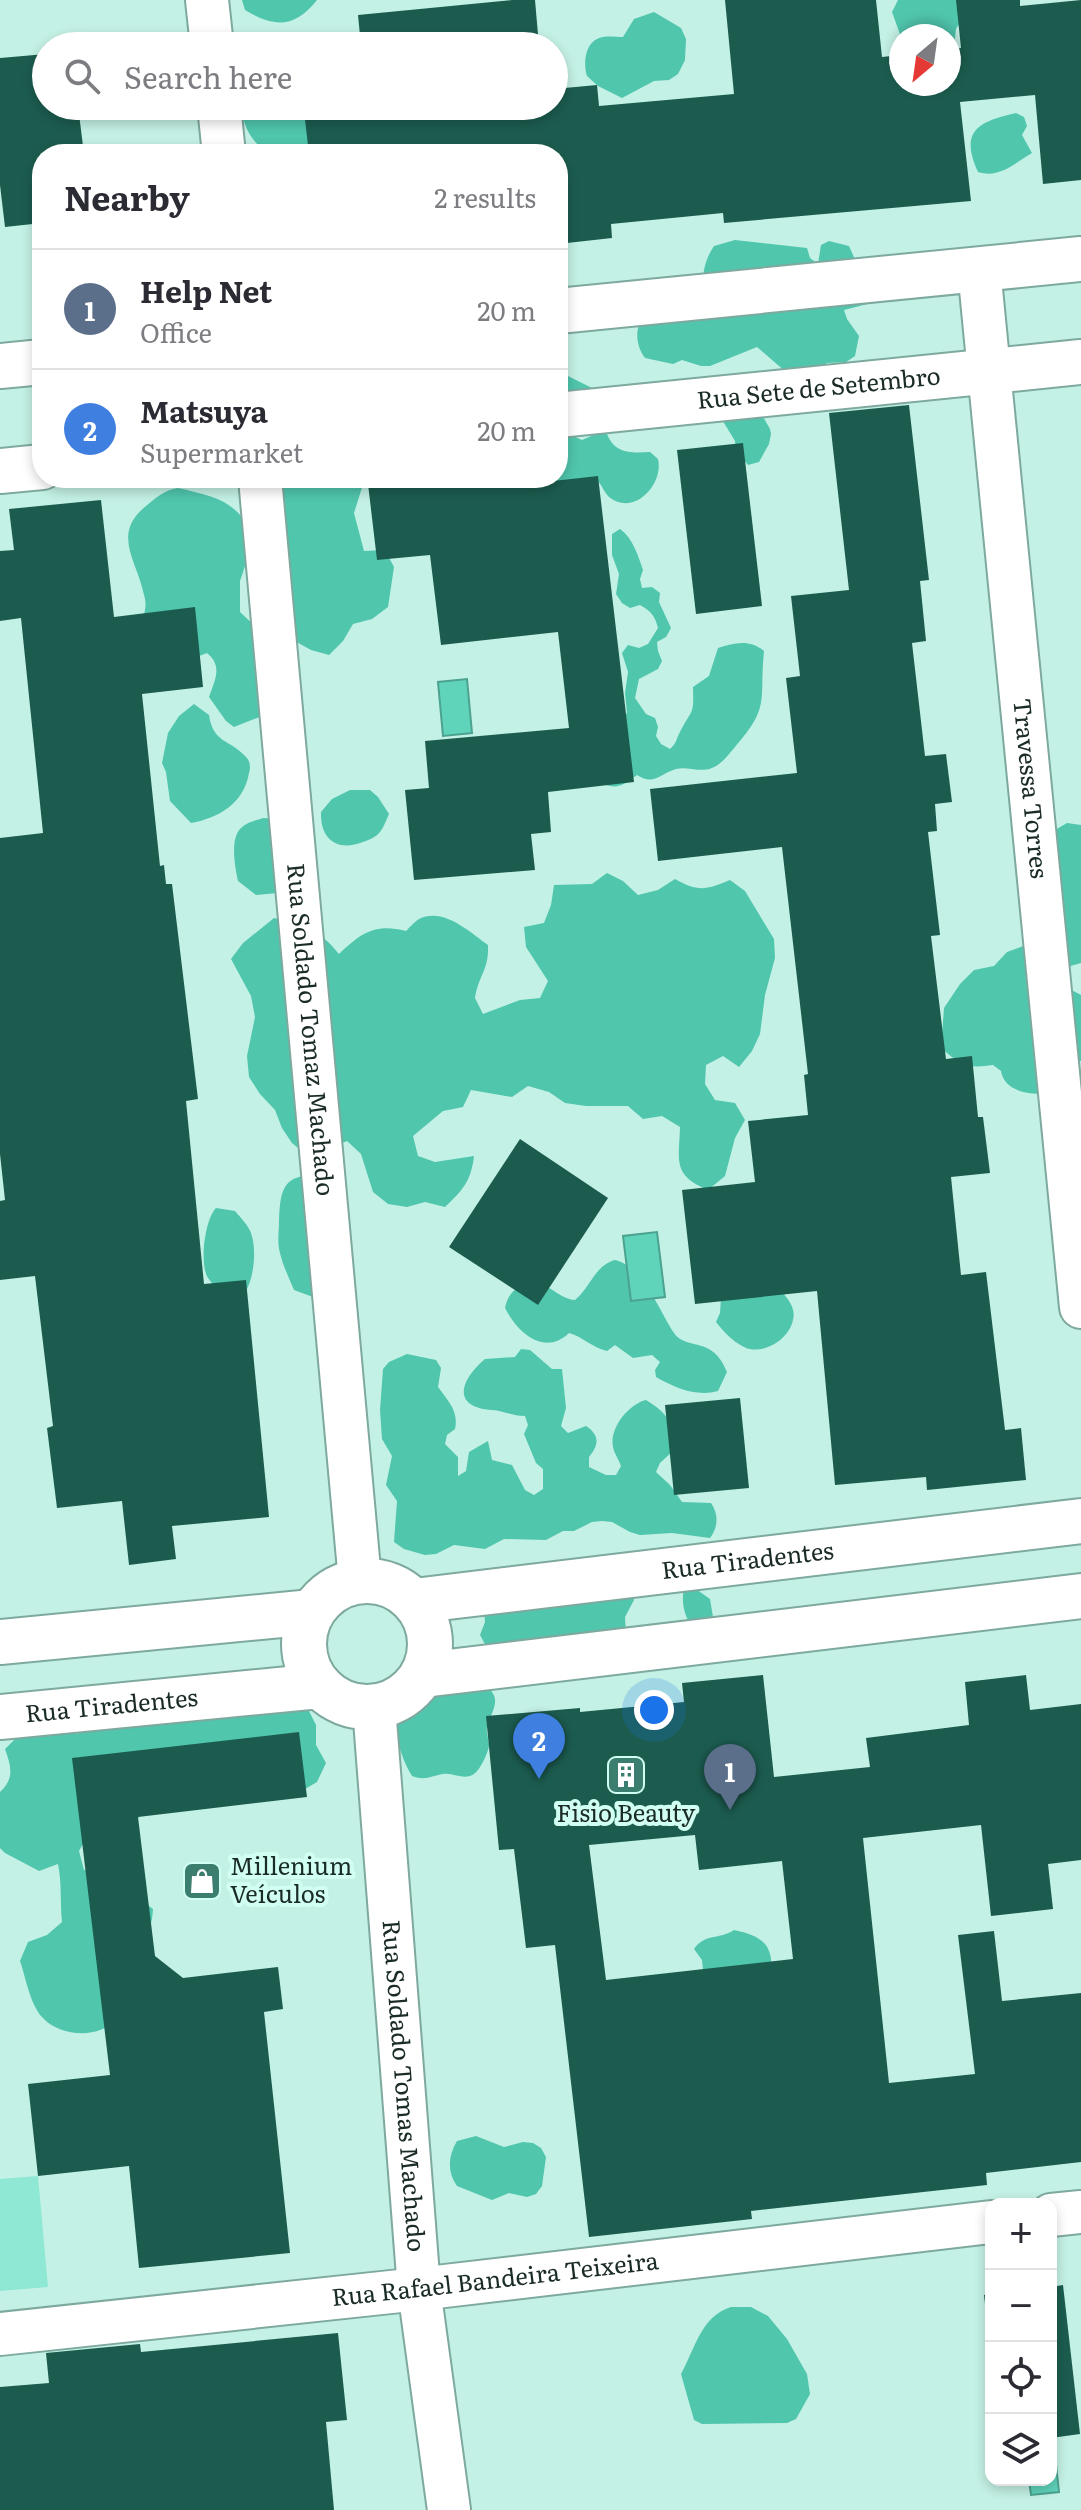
<!DOCTYPE html>
<html lang="en">
<head>
<meta charset="utf-8">
<style>
  :root { --surface:#fff; --page:#f2f2f3; --text:#2b2b33; --muted:#7c7c81; --line:#e1e1e2; --accent:#3b7d6e }
  body { margin:0; font-family:Literata,serif; background:var(--page); color:var(--text) }
  .controls { position:absolute; right:24px; bottom:24px; display:grid; overflow:hidden; border-radius:16px; box-shadow:0 4px 12px #0003 }
  .controls button { width:72px; height:72px; display:grid; place-items:center; padding:0; border:0; border-bottom:2px solid var(--line); background:var(--surface); color:var(--text); font:40px sans-serif }
  .compass { position:absolute; left:889px; top:24px; width:72px; height:72px; border-radius:50%; background:var(--surface); box-shadow:0 4px 12px #0003; rotate:209deg }
  .you { position:absolute; left:654px; top:1710px; width:28px; height:28px; margin:-20px; border:6px solid #fff; border-radius:50%; background:#1a73e8; box-shadow:0 0 0 12px #1a73e833 }
  .badge { display:grid; place-items:center; width:52px; height:52px; border-radius:50%; background:var(--accent); color:#fff; font-size:26px; font-weight:700 }
  .pin { position:absolute; translate:-50% -66px; filter:drop-shadow(0 2px 4px #0008) }
  .pin::after { content:''; position:absolute; top:42px; width:28px; height:24px; background:inherit; clip-path:polygon(0 0,100% 0,50% 100%) }
  .list { margin:0; padding:0; list-style:none }
  h2 { display:flex; justify-content:space-between; align-items:center; height:104px; margin:0; padding:0 32px; font-size:34px }
  h2 small { font-size:26px; font-weight:400; color:var(--muted) }
  .list li { display:grid; grid-template-columns:52px 1fr auto; gap:24px; align-items:center; box-sizing:border-box; height:120px; padding:0 32px; border-top:2px solid var(--line) }
  .list b { display:block; font-size:30px; white-space:nowrap }
  .list p { margin:0; font-size:26px; white-space:nowrap; color:var(--muted) }
  .list em { font-size:26px; font-style:normal; color:var(--muted) }
  .icon { flex:none; width:44px; height:44px; fill:none; stroke:currentColor; stroke-width:2; stroke-linecap:round; stroke-linejoin:round }
  .map { position:relative; flex:none; width:1081px; height:2510px; overflow:hidden }
  .search { position:absolute; background:var(--surface); box-shadow:0 4px 12px #0003; left:32px; top:32px; width:536px; height:88px; display:flex; align-items:center; gap:20px; box-sizing:border-box; padding:0 28px; border-radius:44px; color:var(--muted); font-size:30px }
  .panel { position:absolute; background:var(--surface); box-shadow:0 4px 12px #0003; left:32px; top:144px; width:536px; height:344px; border-radius:32px }
  .map>svg:first-child { display:block }
</style>
</head>
<body>
<div class="map">
<svg width="1081" height="2510" viewBox="0 0 1081 2510">
  <rect width="100%" height="100%" fill="#c4f1e5"/>
  <polygon fill="#8fe8d3" points="38,2176 48,2287 0,2291 0,2179"/>
  <g fill="#50c6ad">
    <path d="M242,0H317C295,28 274,28 245,10Z"/>
    <polygon points="898,0 970,0 971,4 956,29 955,38 949,50 949,36 901,37 892,12"/>
    <path d="M654,12L681,28L686,39L685,60L678,74L669,80L654,81L622,98L598,86L587,76C583,62 585,40 603,37C609,36 617,37 623,37L634,19Z"/>
    <path d="M250,106H338L337,115C313,142 310,154 271,154C256,147 247,133 243,118Z"/>
    <path d="M1016,113L1024,117L1027,126L1022,135L1032,153C1015,163 999,179 978,172C960,132 976,122 1016,113Z"/>
    <path d="M735,240L807,248L810,258L818,264L821,245L829,241L849,246L857,264L883,300L844,310L847,319L859,336L855,356L846,362L827,363L812,375L793,378L757,347L710,366H701L682,360L673,364L645,358C636,346 633,327 646,315C654,309 691,298 703,294C702,275 704,261 714,246Z"/>
    <path d="M558,371L604,394L571,427L573,436L582,440L596,434H607C615,454 631,453 650,452L658,459C664,484 634,517 609,497C605,493 602,486 598,481L532,484V478H558Z"/>
    <polygon points="735,374 756,375 762,415 770,429 771,434 769,444 759,462 748,465 736,450 735,441 721,418 730,376"/>
    <polygon points="290,478 365,478 354,513 364,551 385,550 394,567 388,607 372,619 353,624 343,641 329,655 311,650 293,640 280,578 288,540 274,503 282,487"/>
    <path d="M178,488C216,497 238,500 254,539L240,581V612L270,640L262,716L234,727L226,721L209,697C215,680 223,666 207,653L189,660L132,628C135,624 141,619 144,614C146,608 146,601 144,595C137,560 111,534 146,506C156,498 164,490 178,488Z"/>
    <path d="M620,529C633,538 638,556 643,570L640,579L642,588L652,587L660,593L659,602L671,628L666,637L657,642L658,651L662,661L658,669L639,679L635,698L646,714L655,718L658,727L656,736L661,744L670,749C677,743 676,739 680,732C692,708 694,717 693,687L709,676L718,648C735,643 749,639 764,651C759,701 771,706 735,747C728,755 722,764 712,768C699,773 688,766 676,769C660,774 654,786 637,775C625,784 618,790 603,784L620,722L627,713L625,693L628,672L622,653L628,645L639,648L648,644L658,628C655,616 651,611 640,605L630,608L622,603L616,594L619,574L612,555V534Z"/>
    <path d="M194,704L209,715C213,743 229,739 245,756C250,760 251,767 249,773C244,803 219,818 191,823L170,801L166,772L162,763L168,733L179,716Z"/>
    <path d="M350,790H370L378,797L389,814C386,820 384,827 380,832C376,837 369,840 363,842C338,852 320,840 321,812L332,799Z"/>
    <path d="M264,818L275,819L288,892L256,895L238,881C235,867 230,840 240,829C246,822 257,820 264,818Z"/>
    <path d="M1067,823L1081,825V963L1067,967L1064,986L1081,995V1061L1071,1062L1048,1093C1030,1096 1004,1091 1001,1071L993,1065C967,1069 961,1065 941,1048L944,1008L960,984L974,970L994,966L1007,952L1026,945L1050,833Z"/>
    <path d="M607,873L623,881L638,895L658,890L675,879C698,892 706,890 730,880L745,891L774,939L775,958L765,995L760,1034L752,1051L739,1067L723,1056L706,1065L705,1084L715,1100L735,1103L745,1120L735,1138L725,1176L708,1190C672,1175 679,1161 680,1127L662,1116L643,1119L628,1106H586L565,1103L549,1092L528,1086L512,1097L471,1090L463,1107L443,1111L413,1136L418,1156L435,1162L474,1156C471,1181 463,1190 445,1207L425,1202L407,1207L388,1204L373,1192L361,1154L347,1141L309,1157L292,1143L282,1128L275,1110L260,1094L249,1077L247,1056L255,1017L251,996L231,959L243,943L274,918C305,926 318,928 339,954C361,933 375,923 406,931C410,927 416,920 421,918C445,908 471,933 488,945C489,970 479,974 475,998L483,1014L520,1000L540,998L548,981L526,947L524,927L544,923L551,905L554,885L592,884Z"/>
    <path d="M305,1176C329,1186 332,1188 345,1211C364,1245 334,1273 313,1297L294,1290C289,1278 283,1266 280,1253C277,1243 279,1231 279,1221C280,1200 280,1178 305,1176Z"/>
    <path d="M216,1208L235,1211C241,1218 248,1225 251,1233C257,1250 254,1278 245,1293L226,1299C220,1292 213,1285 208,1278C199,1264 205,1219 216,1208Z"/>
    <path d="M615,1260C644,1267 659,1311 674,1333C686,1351 713,1335 727,1372L718,1391C697,1397 675,1388 656,1377L655,1370L660,1362L652,1355L633,1358L615,1345L607,1351C593,1348 583,1337 569,1333C544,1357 517,1332 505,1308C508,1292 520,1281 539,1284C552,1286 560,1299 575,1300C590,1288 595,1265 615,1260Z"/>
    <path d="M722,1284L782,1292C789,1300 796,1309 793,1320C789,1340 762,1356 744,1347C732,1341 724,1332 716,1322L720,1313Z"/>
    <path d="M521,1349L530,1350L552,1369H562L566,1408L561,1426L568,1433L586,1426C600,1435 599,1445 589,1457V1467L606,1475H616L621,1466C619,1460 614,1453 613,1447C609,1428 629,1404 646,1400C670,1415 673,1423 674,1450L660,1463L656,1472L670,1485L682,1502L711,1503C719,1514 718,1528 710,1538L672,1533L640,1535L630,1532L612,1522L602,1521L592,1522L574,1531H563L546,1540L504,1539L485,1549L454,1545L436,1554L425,1555L404,1549L394,1542L397,1501L386,1485L392,1456L382,1439L380,1410L383,1369L389,1362L407,1354L436,1360L441,1368L438,1387C448,1401 459,1411 455,1429L447,1435L445,1444L458,1457V1476L466,1471L469,1452L488,1441L492,1460L512,1465L525,1490L534,1495L543,1489V1469L536,1463L524,1434L528,1425L525,1416C513,1416 504,1411 492,1410C451,1407 460,1380 485,1359L515,1357Z"/>
    <path d="M693,1587L710,1599L714,1623L691,1626C684,1614 681,1602 684,1588Z"/>
    <polygon points="630,1591 634,1600 625,1617 626,1633 533,1685 522,1686 507,1681 494,1649 485,1644 480,1635 485,1622 484,1611"/>
    <path d="M487,1687C503,1699 491,1712 487,1727C486,1734 489,1739 489,1746C488,1753 480,1770 474,1774C464,1781 453,1772 443,1774C431,1776 425,1781 412,1776C397,1750 396,1733 392,1703C411,1685 461,1689 487,1687Z"/>
    <path d="M307,1707L316,1725V1745L326,1763L317,1782L300,1792L160,1802L127,1826L88,1835L79,1851L84,1870L104,1873L153,1909C152,1931 142,1947 135,1967C130,1981 123,2008 115,2019C100,2040 59,2036 43,2018C30,2005 26,1978 20,1961L28,1942L47,1935L62,1922C60,1903 62,1884 58,1864L39,1871L5,1853L0,1848V1792C15,1778 11,1766 5,1749L19,1735L39,1731L77,1734L91,1720Z"/>
    <path d="M734,1930C763,1936 774,1945 771,1975L703,1970L702,1960L694,1949C705,1933 719,1940 734,1930Z"/>
    <path d="M476,2136L504,2147L523,2142L533,2143L541,2148L546,2157L542,2186L536,2194L527,2197L509,2193L492,2200L457,2186C447,2172 448,2156 457,2141Z"/>
    <path d="M731,2307H751L768,2316L787,2339L807,2374L810,2394L796,2419L787,2423L702,2424L694,2420L681,2374C695,2349 701,2316 731,2307Z"/>
  </g>
  <g fill="#60d4bb" stroke="#4ba28f" stroke-width="2">
    <polygon points="467,679 472,733 443,736 438,682"/>
    <polygon points="657,1232 665,1297 631,1301 623,1236"/>
    <polygon points="1051,2446 1054,2446 1059,2492 1031,2495 1029,2480 1051,2480"/>
  </g>
  <g fill="#1c5c4f" fill-rule="evenodd">
    <polygon points="512,0 535,0 539,46 361,46 358,15"/>
    <polygon points="725,0 876,0 882,57 901,55 901,84 949,84 949,50 961,48 956,0 1020,0 1020,6 1081,0 1081,180 1043,184 1035,95 960,102 971,201 724,223 723,213 611,224 612,238 558,244 558,154 309,154 304,111 358,106 554,106 554,89 597,85 599,106 734,94"/>
    <polygon points="46,54 46,106 78,106 84,154 42,154 42,223 5,227 0,185 0,58"/>
    <polygon points="909,405 929,580 920,581 926,641 912,643 925,756 946,754 952,802 935,804 937,831 928,832 940,935 931,936 946,1059 972,1056 978,1117 983,1117 990,1173 951,1177 961,1275 986,1272 1005,1430 1021,1428 1026,1480 927,1490 926,1477 835,1485 817,1291 695,1304 682,1190 755,1182 748,1121 808,1115 804,1075 808,1074 782,847 658,861 650,789 797,773 786,678 800,676 791,596 849,590 829,413"/>
    <polygon points="743,443 762,606 696,614 677,450"/>
    <polygon points="598,476 634,782 548,792 551,832 531,834 535,870 414,880 405,790 429,788 425,741 569,728 558,632 441,645 430,555 377,560 368,484 418,478 516,478 517,485"/>
    <polygon points="101,500 114,617 195,607 203,687 142,694 160,866 164,865 166,884 172,884 198,1099 186,1101 204,1284 246,1280 269,1517 172,1526 176,1559 129,1565 122,1501 57,1508 47,1428 53,1426 35,1276 0,1280 0,1201 5,1200 0,1154 0,838 43,833 21,618 0,621 0,551 14,550 9,509"/>
    <polygon points="520,1139 608,1198 538,1305 449,1247"/>
    <polygon points="740,1398 749,1488 674,1495 665,1405"/>
    <path d="M763,1675L774,1777L870,1767L866,1738L969,1725L965,1682L1026,1675L1030,1710L1081,1704V1860L1048,1864L1053,1909L991,1916L981,1825L863,1838L889,2083L975,2074L958,1935L994,1931L1002,2001L1081,1993V2162L986,2173L987,2185L751,2211L752,2219L589,2237L555,1945L526,1948L514,1849L499,1850L486,1716L580,1708V1712L684,1702L682,1683ZM695,1835L699,1870L782,1861L793,1959L606,1980L589,1845Z"/>
    <polygon points="299,1732 307,1797 138,1817 155,1956 183,1978 278,1967 283,2009 264,2012 290,2253 139,2268 129,2166 38,2176 28,2084 110,2075 72,1758"/>
    <polygon points="1063,2285 1080,2434 1051,2438 1051,2287"/>
    <polygon points="991,2294 991,2357 984,2295"/>
    <polygon points="338,2333 347,2420 326,2422 334,2510 0,2510 0,2387 49,2383 46,2353 140,2344 141,2352"/>
  </g>
  <g fill="none" stroke-linecap="round" stroke-linejoin="round">
    <defs>
      <g id="street">
        <polyline points="207,0 212,46"/>
        <polyline points="219,106 224,154"/>
        <path id="s1" d="M979,269L1081,1307"/>
        <path id="s2" d="M260,478L360,1581"/>
        <path id="s3" d="M374,1707L419,2289L449,2510"/>
        <polyline points="1051,2215 1081,2212"/>
        <path id="s4" d="M0,2334L419,2289L991,2222"/>
      </g>
      <g id="secondary">
        <polyline points="558,311 1081,259"/>
        <polyline points="0,366 42,362"/>
        <path id="s5" d="M558,415L1081,362"/>
        <polyline points="0,471 42,467"/>
        <circle cx="367" cy="1644" r="63"/>
        <path id="s6" d="M414,1601L1081,1521"/>
        <polyline points="0,1642 312,1612"/>
        <polyline points="423,1675 1081,1596"/>
        <path id="s7" d="M0,1717L320,1686"/>
      </g>
    </defs>
    <use href="#street" stroke="#7ea99e" stroke-width="46"/>
    <use href="#secondary" stroke="#7ea99e" stroke-width="48"/>
    <use href="#street" stroke="#fff" stroke-width="42"/>
    <use href="#secondary" stroke="#fff" stroke-width="44"/>
  </g>
  <defs>
    <symbol id="building-square" viewBox="-11 -11 22 22"><rect x="-9" y="-9" width="18" height="18" rx="4" fill="#3b7d6e" stroke="#d1fff2"/><path d="M-4-6H4V6H1V3H-1V6H-4ZM-2.5-4.3h1.7v1.8h-1.7ZM.8-4.3h1.7v1.8H.8ZM-2.5-1h1.7V.8h-1.7ZM.8-1h1.7V.8H.8Z" fill="#fff"/></symbol>
    <symbol id="shop-square" viewBox="-11 -11 22 22"><rect x="-9" y="-9" width="18" height="18" rx="4" fill="#3b7d6e" stroke="#d1fff2"/><path d="M-5-2.5h2.3a2.7 3.5 0 0 1 5.4 0H5L5.5 6h-11ZM-1.5-2.5h3a1.5 2.3 0 0 0-3 0Z" fill="#fff"/></symbol>
  </defs>
  <g fill-rule="evenodd">
    <use href="#building-square" x="604" y="1753" width="44" height="44"/>
    <use href="#shop-square" x="180" y="1859" width="44" height="44"/>
  </g>
  <g text-anchor="middle" stroke-width="8" stroke-linejoin="round" paint-order="stroke">
    <g font-size="24" fill="#1b2c28" stroke="#d1fff2">
      <text dy="8" stroke="none"><textPath href="#s5" startOffset="262">Rua Sete de Setembro</textPath></text>
      <text dy="8" stroke="none"><textPath href="#s1" startOffset="522">Travessa Torres</textPath></text>
      <text dy="8" stroke="none"><textPath href="#s2" startOffset="554">Rua Soldado Tomaz Machado</textPath></text>
      <text dy="8" stroke="none"><textPath href="#s6" startOffset="336">Rua Tiradentes</textPath></text>
      <text dy="8" stroke="none"><textPath href="#s7" startOffset="112">Rua Tiradentes</textPath></text>
      <text dy="8" stroke="none"><textPath href="#s3" startOffset="380">Rua Soldado Tomas Machado</textPath></text>
      <text dy="8" stroke="none"><textPath href="#s4" startOffset="498">Rua Rafael Bandeira Teixeira</textPath></text>
    </g>
    <g font-size="24" fill="#1b2c28" stroke="#d1fff2">
      <text x="626" y="1822">Fisio Beauty</text>
      <text x="230" y="1875" text-anchor="start">Millenium<tspan x="230" dy="28">Veículos</tspan></text>
    </g>
  </g>
</svg>
<div class="controls">
<button>+</button>
<button>−</button>
<button><svg class="icon" aria-label="locate" viewBox="0 0 24 24"><circle cx="12" cy="12" r="6"/><path d="M12 2v4M12 18v4M2 12h4M18 12h4"/></svg></button>
<button><svg class="icon" aria-label="layers" viewBox="0 0 24 24"><path d="M12 4l9 5-9 5-9-5zM3 14l9 5 9-5"/></svg></button>
</div>
<svg class="compass" viewBox="-18 -18 36 36"><path d="M0-13l5 13h-10z" fill="#e53935"/><path d="M0 13l5-13h-10z" fill="#7c7c81"/></svg>
<div class="you"></div>
<div class="pin badge" style="left:730px;top:1810px;background:#5c6f8a">1</div>
<div class="pin badge" style="left:539px;top:1779px;background:#3f7fe0">2</div>
<div class="search"><svg class="icon" aria-label="search" viewBox="0 0 24 24"><circle cx="10" cy="10" r="6"/><path d="M15 15l6 6"/></svg>Search here</div>
<section class="panel">
<h2>Nearby<small>2 results</small></h2>
<ul class="list">
<li><span class="badge" style="background:#5c6f8a">1</span><div><b>Help Net</b><p>Office</p></div><em>20 m</em></li>
<li><span class="badge" style="background:#3f7fe0">2</span><div><b>Matsuya</b><p>Supermarket</p></div><em>20 m</em></li>
</ul>
</section>
</div>
</body>
</html>
